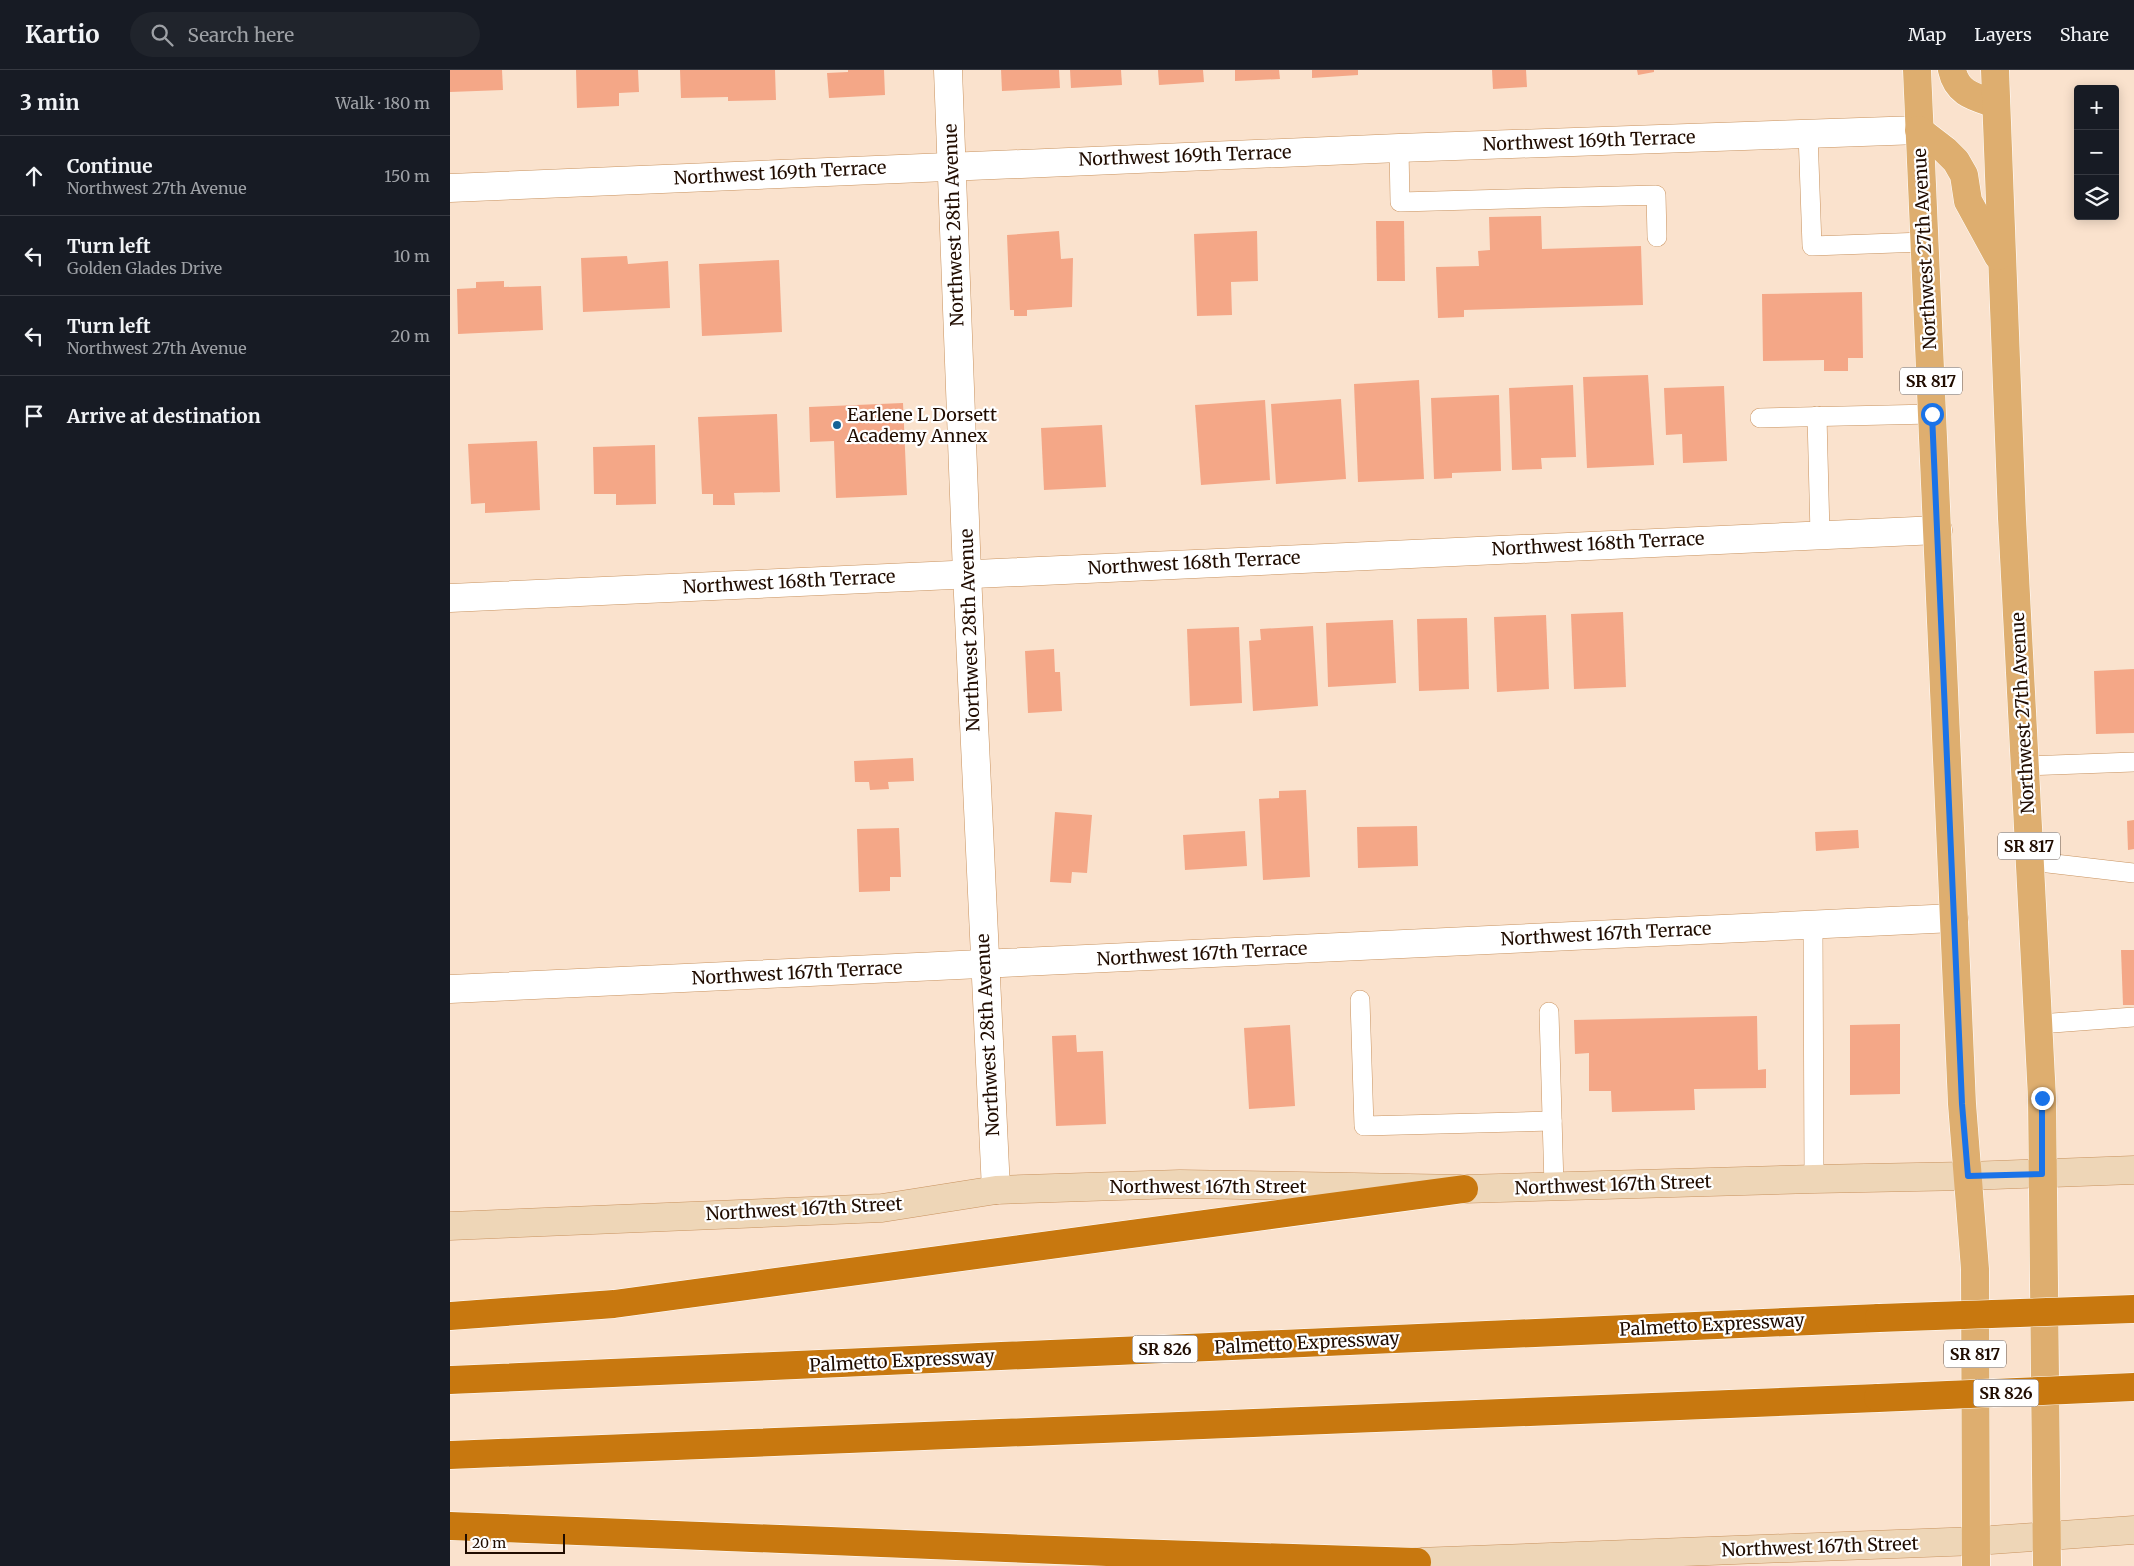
<!DOCTYPE html>
<html lang="en">
<head>
<meta charset="utf-8">
<style>
  :root { --surface:#171b24; --page:#20242c; --text:#f1f3f6; --muted:#9ea1a6; --line:#363941 }
  body { margin:0; font-family:Merriweather,serif; background:var(--page); color:var(--text) }
  .controls { position:absolute; right:15px; top:15px; display:grid; overflow:hidden; border-radius:5px; box-shadow:0 2px 12px #0003 }
  .controls button { width:45px; height:45px; display:grid; place-items:center; padding:0; border:0; border-bottom:1px solid var(--line); background:var(--surface); color:var(--text); font:25px sans-serif }
  .scale { position:absolute; left:15px; bottom:12px; width:100px; box-sizing:border-box; padding-left:5px; border:2px solid #200c00; border-top:0; font-size:14px; line-height:18px; white-space:nowrap; color:#200c00; -webkit-text-stroke:4px #fff; paint-order:stroke }
  .stop { position:absolute; width:15px; height:15px; margin:-11px; border:4px solid #1a73e8; border-radius:50%; background:#fff }
  .stop.end { background:#1a73e8; border-color:#fff; box-shadow:0 1px 5px #0008 }
  .list { margin:0; padding:0; list-style:none }
  h2 { display:flex; justify-content:space-between; align-items:center; height:65px; margin:0; padding:0 20px; font-size:21px }
  h2 small { font-size:16px; font-weight:400; color:var(--muted) }
  .list li { display:grid; grid-template-columns:32px 1fr auto; gap:15px; align-items:center; box-sizing:border-box; height:80px; padding:0 20px; border-top:1px solid var(--line) }
  .list b { display:block; font-size:19px; white-space:nowrap }
  .list p { margin:0; font-size:16px; white-space:nowrap; color:var(--muted) }
  .list em { font-size:16px; font-style:normal; color:var(--muted) }
  .icon { flex:none; width:28px; height:28px; fill:none; stroke:currentColor; stroke-width:2; stroke-linecap:round; stroke-linejoin:round }
  .map { position:relative; flex:none; width:1684px; height:1496px; overflow:hidden }
  header { display:flex; align-items:center; gap:30px; box-sizing:border-box; height:70px; padding:0 25px; background:var(--surface); border-bottom:1px solid var(--line) }
  header strong { font-size:24px }
  nav { display:flex; gap:28px; margin-inline-start:auto; font-size:18px }
  .search { width:350px; height:45px; background:var(--page); display:flex; align-items:center; gap:12px; box-sizing:border-box; padding:0 18px; border-radius:28px; color:var(--muted); font-size:19px }
  main { display:flex }
  aside { flex:1; background:var(--surface) }
  .map>svg:first-child { display:block }
</style>
</head>
<body>
<header>
<strong>Kartio</strong>
<div class="search"><svg class="icon" aria-label="search" viewBox="0 0 24 24"><circle cx="10" cy="10" r="6"/><path d="M15 15l6 6"/></svg>Search here</div>
<nav><a>Map</a><a>Layers</a><a>Share</a></nav>
</header>
<main>
<aside>
<h2>3 min<small>Walk · 180 m</small></h2>
<ul class="list">
<li><svg class="icon" aria-label="ahead" viewBox="0 0 24 24"><path d="M12 20V5M6 11l6-6 6 6"/></svg><div><b>Continue</b><p>Northwest 27th Avenue</p></div><em>150 m</em></li>
<li><svg class="icon" aria-label="left" viewBox="0 0 24 24"><path d="M17 20v-9H6M10 6l-5 5 5 5"/></svg><div><b>Turn left</b><p>Golden Glades Drive</p></div><em>10 m</em></li>
<li><svg class="icon" aria-label="left" viewBox="0 0 24 24"><path d="M17 20v-9H6M10 6l-5 5 5 5"/></svg><div><b>Turn left</b><p>Northwest 27th Avenue</p></div><em>20 m</em></li>
<li><svg class="icon" aria-label="arrive" viewBox="0 0 24 24"><path d="M6 21V4h12l-3 4 3 4H6"/></svg><div><b>Arrive at destination</b></div></li>
</ul>
</aside>
<div class="map">
<svg width="1684" height="1496" viewBox="0 0 1684 1496">
  <rect width="100%" height="100%" fill="#fae2cd"/>
  <g fill="#f4a787">
    <polygon points="0,0 52,0 53,20 0,22"/>
    <polygon points="126,0 188,0 189,22 169,23 169,36 127,38"/>
    <polygon points="230,0 325,0 326,30 278,31 278,27 231,28"/>
    <polygon points="398,0 434,0 435,25 379,28 377,3 398,2"/>
    <polygon points="551,0 609,0 610,18 552,21"/>
    <polygon points="620,0 671,0 672,15 621,18"/>
    <polygon points="708,0 753,0 754,12 709,15"/>
    <polygon points="785,0 829,0 830,9 785,11"/>
    <polygon points="862,0 908,0 908,5 862,8"/>
    <polygon points="1042,0 1076,0 1077,17 1043,19"/>
    <polygon points="1187,0 1204,0 1204,2 1188,5"/>
    <polygon points="1091,146 1092,179 1191,176 1193,235 1014,240 1014,247 988,248 986,197 1029,196 1028,181 1040,180 1039,147"/>
    <polygon points="926,151 954,151 955,211 927,211"/>
    <polygon points="609,161 611,189 623,188 622,237 577,240 577,246 564,246 564,240 560,240 557,165"/>
    <polygon points="807,161 808,211 781,212 782,245 747,246 744,164"/>
    <polygon points="177,186 178,194 218,191 220,238 133,242 131,188"/>
    <polygon points="329,190 332,262 252,266 249,194"/>
    <polygon points="54,211 54,217 91,216 93,260 8,264 7,219 26,218 26,212"/>
    <polygon points="1412,222 1413,288 1398,288 1398,301 1374,301 1374,290 1313,291 1312,224"/>
    <polygon points="1198,305 1204,395 1137,398 1133,307"/>
    <polygon points="969,310 974,409 908,412 904,314"/>
    <polygon points="1123,315 1126,387 1091,388 1092,399 1062,400 1059,318"/>
    <polygon points="1274,316 1277,391 1233,393 1232,364 1216,365 1214,318"/>
    <polygon points="1049,325 1051,401 1002,403 1002,408 984,409 981,328"/>
    <polygon points="891,329 896,409 826,414 821,334"/>
    <polygon points="815,330 820,410 751,415 745,335"/>
    <polygon points="453,333 457,425 386,428 384,371 360,372 359,337"/>
    <polygon points="327,344 330,422 284,423 285,435 263,435 263,424 252,424 248,347"/>
    <polygon points="652,355 656,417 594,420 591,358"/>
    <polygon points="87,371 90,440 35,443 35,433 21,434 18,374"/>
    <polygon points="205,375 206,434 166,435 166,424 144,424 143,377"/>
    <polygon points="1173,542 1176,617 1124,619 1121,544"/>
    <polygon points="1096,545 1099,619 1047,622 1044,547"/>
    <polygon points="1017,548 1019,619 969,621 967,549"/>
    <polygon points="943,550 946,613 878,617 876,553"/>
    <polygon points="863,556 868,636 803,641 799,571 811,570 810,559"/>
    <polygon points="789,557 792,633 740,636 737,559"/>
    <polygon points="604,579 605,602 610,602 612,641 578,643 575,581"/>
    <polygon points="1684,599 1684,663 1646,664 1644,601"/>
    <polygon points="463,688 464,711 438,712 439,719 420,720 419,712 405,712 404,691"/>
    <polygon points="856,720 860,807 813,810 809,729 829,728 829,721"/>
    <polygon points="605,742 642,745 637,803 622,802 621,813 600,812"/>
    <polygon points="1684,750 1684,779 1678,780 1677,751"/>
    <polygon points="967,756 968,796 908,798 907,757"/>
    <polygon points="449,758 451,807 440,807 440,821 409,822 407,759"/>
    <polygon points="1408,760 1409,778 1366,781 1365,762"/>
    <polygon points="795,761 797,796 735,800 733,765"/>
    <polygon points="1671,880 1684,880 1684,935 1673,935"/>
    <polygon points="1307,946 1308,1000 1316,999 1316,1018 1244,1019 1245,1040 1162,1042 1161,1021 1139,1021 1139,983 1125,984 1124,950"/>
    <polygon points="1450,954 1450,1024 1400,1025 1400,955"/>
    <polygon points="840,955 845,1036 799,1039 794,958"/>
    <polygon points="626,965 627,982 653,981 656,1054 606,1056 602,966"/>
  </g>
  <g fill="none" stroke-linecap="round" stroke-linejoin="round">
    <defs>
      <g id="lane">
        <polyline points="1358,63 1362,176 1474,172"/>
        <polyline points="949,78 950,132 1206,125 1207,167"/>
        <polyline points="1367,346 1370,464"/>
        <polyline points="1310,348 1482,344"/>
        <polyline points="1575,696 1684,692"/>
        <polyline points="1580,791 1684,803"/>
        <polyline points="1363,854 1364,1109"/>
        <polyline points="910,930 914,1056 1102,1051"/>
        <polyline points="1099,942 1104,1116"/>
        <polyline points="1589,954 1684,947"/>
      </g>
      <g id="street">
        <polyline points="498,0 517,504 546,1120"/>
        <polyline points="0,118 949,78 1469,60"/>
        <polyline points="0,528 1488,460"/>
        <polyline points="0,919 1504,848"/>
      </g>
      <g id="secondary">
        <polyline points="0,1156 432,1138 546,1120 730,1114 1014,1119 1364,1109 1518,1106 1684,1100"/>
        <polyline points="942,1495 967,1492 1526,1471 1684,1460"/>
      </g>
      <g id="primary">
        <polyline points="1467,0 1512,1034 1525,1199 1526,1496"/>
        <path d="M1502,0C1507,24 1525,27 1546,34"/>
        <polyline points="1545,0 1562,448 1592,1028 1597,1496"/>
        <polyline points="1469,60 1495,80 1506,91 1514,105 1518,131 1548,186"/>
      </g>
      <g id="highway">
        <polyline points="0,1246 164,1234 1014,1119"/>
        <polyline points="0,1310 1429,1248"/>
        <polyline points="0,1385 1428,1328"/>
        <polyline points="0,1456 682,1483 967,1492"/>
      </g>
    </defs>
    <use href="#lane" stroke="#c8925e" stroke-width="20"/>
    <use href="#street" stroke="#c8925e" stroke-width="29"/>
    <use href="#secondary" stroke="#c8925e" stroke-width="29"/>
    <use href="#primary" stroke="#fff" stroke-width="29"/>
    <use href="#highway" stroke="#fff" stroke-width="29"/>
    <use href="#lane" stroke="#fff" stroke-width="19"/>
    <use href="#street" stroke="#fff" stroke-width="28"/>
    <use href="#secondary" stroke="#eed6b7" stroke-width="28"/>
    <use href="#primary" stroke="#deae6f" stroke-width="28"/>
    <use href="#highway" stroke="#c8780f" stroke-width="28"/>
    <defs>
      <g id="highway-bridge">
        <polyline points="1429,1248 1684,1239"/>
        <polyline points="1428,1328 1684,1317"/>
      </g>
    </defs>
    <use href="#highway-bridge" stroke="#fff" stroke-width="29" stroke-linecap="butt"/>
    <use href="#highway-bridge" stroke="#c8780f" stroke-width="28"/>
  </g>
  <g fill="none" stroke-linecap="round" stroke-linejoin="round">
    <polyline stroke="#1a73e8" stroke-width="6" points="1482,344 1512,1034 1518,1106 1592,1104 1592,1028"/>
  </g>
  <circle fill="#176396" stroke="#fff" stroke-width="2" cx="387" cy="355" r="5"/>
  <g text-anchor="middle" stroke-width="4.5" stroke-linejoin="round" paint-order="stroke">
    <g fill="#fff" stroke="#63554c" stroke-width="1">
      <rect x="1450" y="297.5" width="62" height="27" rx="4"/>
      <rect x="1548" y="762.5" width="62" height="27" rx="4"/>
      <rect x="682.5" y="1265.5" width="65" height="27" rx="4"/>
      <rect x="1494" y="1270.5" width="62" height="27" rx="4"/>
      <rect x="1523.5" y="1309.5" width="65" height="27" rx="4"/>
    </g>
    <g font-size="16" font-weight="bold" fill="#200c00">
      <text x="1481" y="317">SR 817</text>
      <text x="1579" y="782">SR 817</text>
      <text x="715" y="1285">SR 826</text>
      <text x="1525" y="1290">SR 817</text>
      <text x="1556" y="1329">SR 826</text>
    </g>
    <g font-size="18" fill="#200c00" stroke="#fff">
      <text transform="translate(1139 71) rotate(-2)" y="6">Northwest 169th Terrace</text>
      <text transform="translate(735 86) rotate(-2)" y="6">Northwest 169th Terrace</text>
      <text transform="translate(330 103) rotate(-3)" y="6">Northwest 169th Terrace</text>
      <text transform="translate(504 155) rotate(-92)" y="6">Northwest 28th Avenue</text>
      <text transform="translate(1475 179) rotate(-93)" y="6">Northwest 27th Avenue</text>
      <text transform="translate(1148 474) rotate(-3)" y="6">Northwest 168th Terrace</text>
      <text transform="translate(744 493) rotate(-3)" y="6">Northwest 168th Terrace</text>
      <text transform="translate(339 512) rotate(-3)" y="6">Northwest 168th Terrace</text>
      <text transform="translate(520 560) rotate(-92)" y="6">Northwest 28th Avenue</text>
      <text transform="translate(1573 643) rotate(-93)" y="6">Northwest 27th Avenue</text>
      <text transform="translate(1156 864) rotate(-3)" y="6">Northwest 167th Terrace</text>
      <text transform="translate(752 884) rotate(-3)" y="6">Northwest 167th Terrace</text>
      <text transform="translate(347 903) rotate(-3)" y="6">Northwest 167th Terrace</text>
      <text transform="translate(538 965) rotate(-93)" y="6">Northwest 28th Avenue</text>
      <text transform="translate(1163 1115) rotate(-2)" y="6">Northwest 167th Street</text>
      <text x="758" y="1123">Northwest 167th Street</text>
      <text transform="translate(354 1139) rotate(-3)" y="6">Northwest 167th Street</text>
      <text transform="translate(1262 1255) rotate(-3)" y="6">Palmetto Expressway</text>
      <text transform="translate(857 1273) rotate(-3)" y="6">Palmetto Expressway</text>
      <text transform="translate(452 1291) rotate(-3)" y="6">Palmetto Expressway</text>
      <text transform="translate(1370 1477) rotate(-2)" y="6">Northwest 167th Street</text>
    </g>
    <g font-size="18" fill="#200c00" stroke="#fff" text-anchor="start">
      <text x="397" y="351">Earlene L Dorsett<tspan x="397" dy="21">Academy Annex</tspan></text>
    </g>
  </g>
</svg>
<div class="controls">
<button>+</button>
<button>−</button>
<button><svg class="icon" aria-label="layers" viewBox="0 0 24 24"><path d="M12 4l9 5-9 5-9-5zM3 14l9 5 9-5"/></svg></button>
</div>
<div class="scale">20 m</div>
<div class="stop" style="left:1482px;top:344px"></div>
<div class="stop end" style="left:1592px;top:1028px"></div>
</div>
</main>
</body>
</html>
